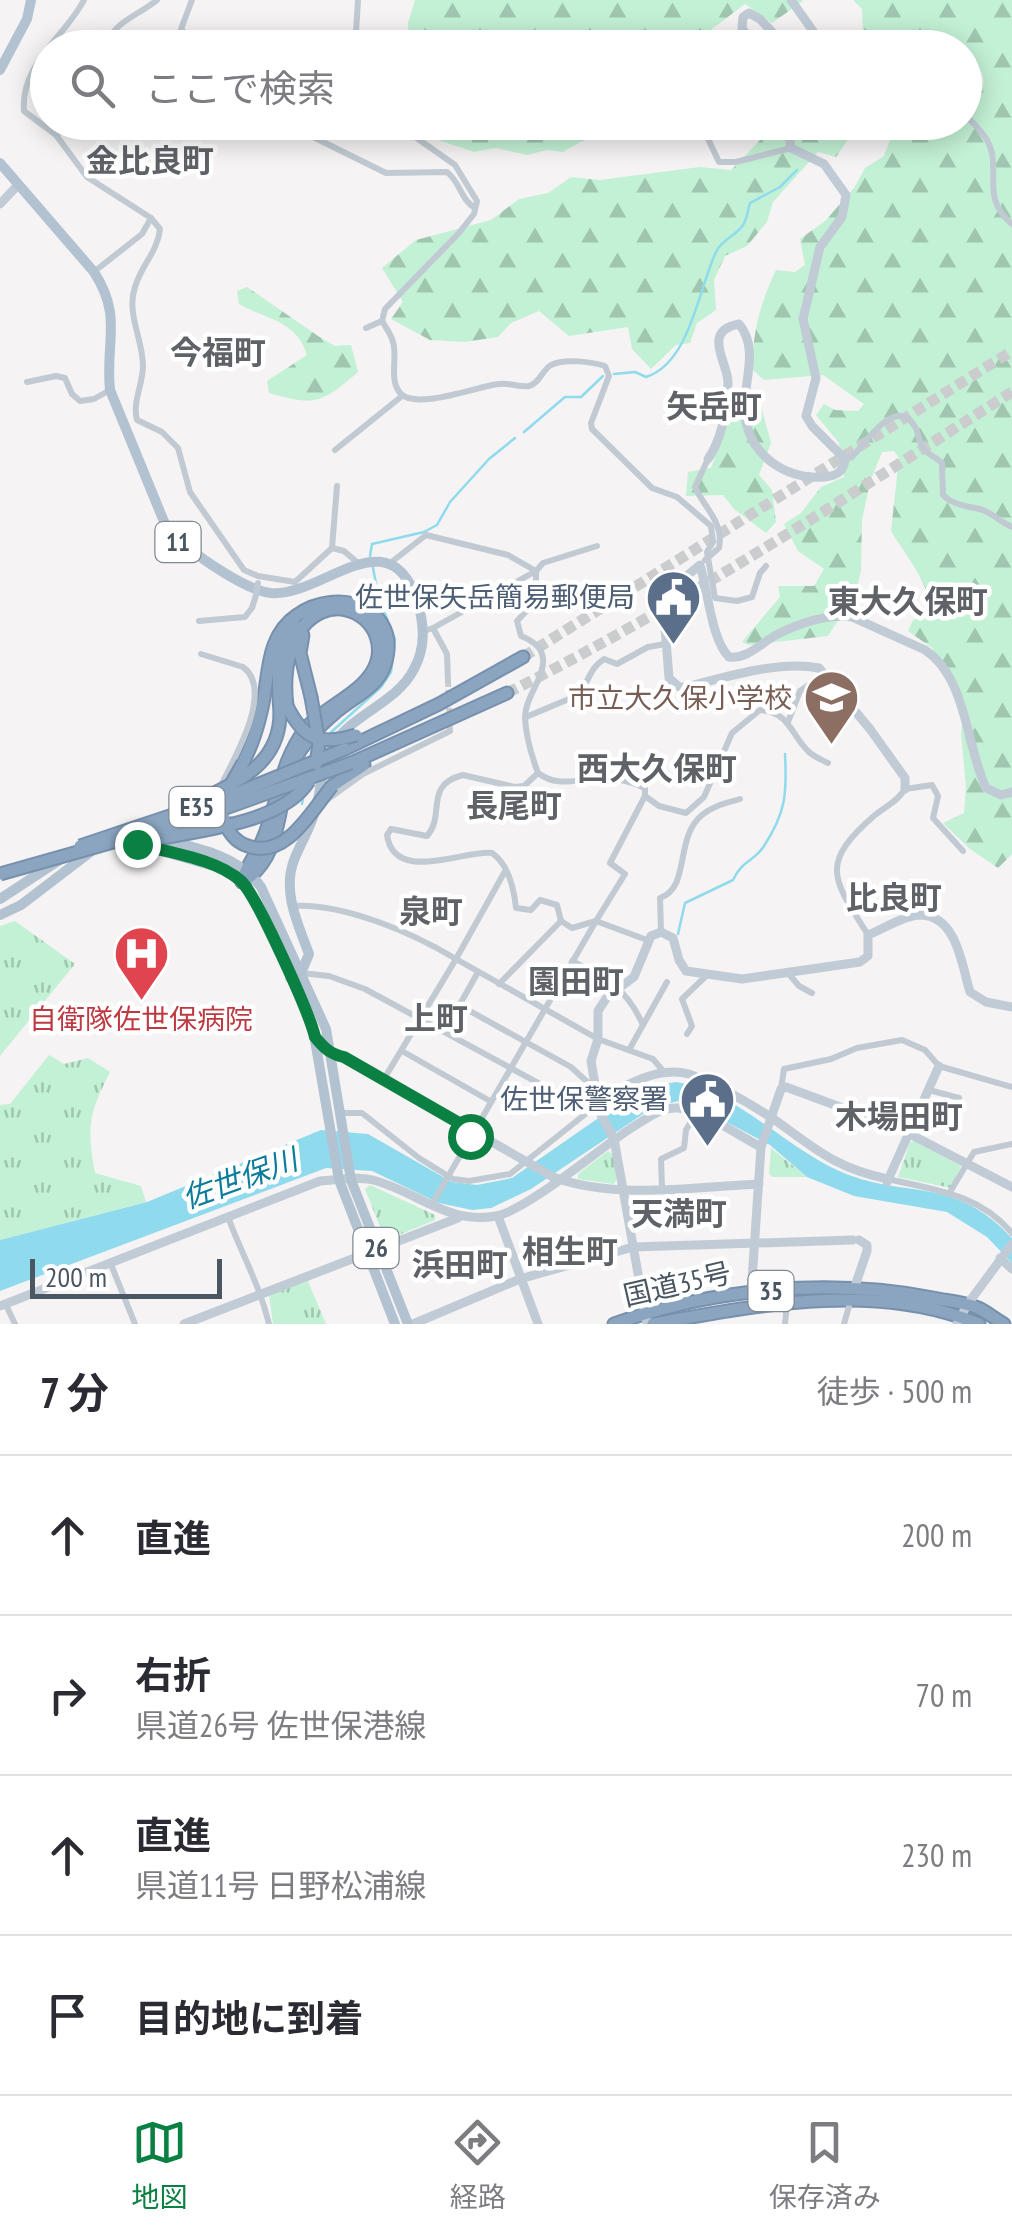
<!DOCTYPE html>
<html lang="ja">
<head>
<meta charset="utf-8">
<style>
  :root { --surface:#fff; --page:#f7f7f7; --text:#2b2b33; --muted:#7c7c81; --line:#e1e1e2; --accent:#0b8043 }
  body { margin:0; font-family:"PT Sans Narrow","Noto Sans JP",sans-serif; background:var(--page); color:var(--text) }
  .scale { position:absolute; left:30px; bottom:25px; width:192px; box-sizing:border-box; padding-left:10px; border:5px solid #4a5661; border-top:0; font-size:28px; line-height:35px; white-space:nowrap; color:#4a5661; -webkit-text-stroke:8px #fff; paint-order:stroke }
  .stop { position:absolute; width:30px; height:30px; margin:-22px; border:8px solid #0b8043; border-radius:50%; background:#fff }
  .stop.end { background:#0b8043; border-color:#fff; box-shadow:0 2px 10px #0008 }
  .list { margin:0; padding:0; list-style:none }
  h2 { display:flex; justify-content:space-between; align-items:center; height:130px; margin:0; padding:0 40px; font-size:42px }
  h2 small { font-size:32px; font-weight:400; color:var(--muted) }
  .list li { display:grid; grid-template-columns:65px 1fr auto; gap:30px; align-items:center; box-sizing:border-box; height:160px; padding:0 40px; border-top:2px solid var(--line) }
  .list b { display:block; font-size:38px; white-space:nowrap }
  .list p { margin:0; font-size:32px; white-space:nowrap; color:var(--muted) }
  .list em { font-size:32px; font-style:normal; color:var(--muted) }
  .icon { flex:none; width:55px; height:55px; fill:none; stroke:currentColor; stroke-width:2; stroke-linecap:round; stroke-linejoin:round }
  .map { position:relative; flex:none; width:1012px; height:1324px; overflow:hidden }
  .search { position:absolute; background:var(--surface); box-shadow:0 5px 25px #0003; left:30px; right:30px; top:30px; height:110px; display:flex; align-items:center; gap:25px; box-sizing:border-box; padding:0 35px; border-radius:55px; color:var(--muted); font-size:38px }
  .sheet { height:770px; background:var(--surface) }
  nav { display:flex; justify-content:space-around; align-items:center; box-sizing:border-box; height:140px; border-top:2px solid var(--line); background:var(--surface); font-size:28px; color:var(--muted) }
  nav a { display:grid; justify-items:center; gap:5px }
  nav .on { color:var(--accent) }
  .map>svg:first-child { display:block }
</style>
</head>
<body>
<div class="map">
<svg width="1012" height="1324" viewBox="0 0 1012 1324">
  <defs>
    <pattern id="grass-tufts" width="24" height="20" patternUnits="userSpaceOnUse" patternTransform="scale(2.5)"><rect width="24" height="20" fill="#c3f1d5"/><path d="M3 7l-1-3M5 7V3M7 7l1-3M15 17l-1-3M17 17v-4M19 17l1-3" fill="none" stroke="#a0c6b0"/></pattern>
    <pattern id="forest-firs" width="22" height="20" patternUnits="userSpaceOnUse" patternTransform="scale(2.5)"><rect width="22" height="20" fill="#c3f1d5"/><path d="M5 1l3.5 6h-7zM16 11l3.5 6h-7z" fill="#a0c6b0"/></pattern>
  </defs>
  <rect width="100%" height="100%" fill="#f5f3f3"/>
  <g fill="url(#grass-tufts)">
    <polygon points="15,921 75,964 0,1056 0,926"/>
    <path d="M49,1055L64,1064L88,1058L110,1072C88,1116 87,1125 95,1173L141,1186L146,1202L0,1240V1105L10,1104Z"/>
    <polygon points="914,1141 961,1166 951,1188 898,1177 910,1142"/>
    <polygon points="771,1148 807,1177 773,1177 769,1174"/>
    <polygon points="608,1151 613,1154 617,1179 614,1184 578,1179 578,1174"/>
    <polygon points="370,1185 435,1215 435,1220 389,1239 384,1237 365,1189"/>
    <polygon points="308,1281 326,1324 273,1324 269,1295"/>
  </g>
  <g fill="url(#forest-firs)">
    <polygon points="415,0 802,0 803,1 772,23 745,4 700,38 703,47 409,47 408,23"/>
    <path d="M853,0H1012V854L998,868L970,849L943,823L964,813L966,787L961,733L965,702L932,648L908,631L913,620L929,614C935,589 903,552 891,531L899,458L894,451L882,452L870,482L862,520L861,571L855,594L828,636L749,645L742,642L780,597L778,586H814L824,569L798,551L784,524L801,513L821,487L844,477L839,443L816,415L824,404L835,410L858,411L864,404L823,375L764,380L752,369C753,331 760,304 776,270L795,272L805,265L800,239L825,221L854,188L865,168L884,156L896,123L964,122L965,114C985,91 994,76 965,54L964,48L931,43L911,48L791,47C812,39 829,39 850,46L863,33L862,9Z"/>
    <polygon points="413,123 614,123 563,152 547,150 527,155 496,148 474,152 441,141"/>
    <polygon points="744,123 859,123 836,157 818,152 773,202 767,222 747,246 725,256 714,280 716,310 697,323 690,343 676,345 651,369 632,349 628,327 569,336 539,311 511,323 498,337 464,342 430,340 391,319 403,302 382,268 416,240 491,220 519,199 548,193 571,177 600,180 700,167 731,170 760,140"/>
    <path d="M247,287L318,336L335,346L351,345L358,372C321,404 315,406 269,393L267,381L307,355C296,320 267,320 239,304L237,291Z"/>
    <polygon points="761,406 771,443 759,475 772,490 776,522 766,533 734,509 723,495 686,496 688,472 711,468 732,410"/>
  </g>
  <path fill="#90daee" d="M676,1082C736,1091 784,1146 837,1170C905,1201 951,1173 1012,1238V1263L987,1237L947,1212L854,1196L807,1177L770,1145L684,1100L655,1106L531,1189L491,1208L472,1210L439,1203L372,1171L326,1168L0,1291V1240L147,1202L321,1130L368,1134L452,1182L477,1185L512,1178L597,1119L610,1109L609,1105L640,1088Z"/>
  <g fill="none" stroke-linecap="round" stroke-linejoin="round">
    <g stroke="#90daee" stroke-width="2.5">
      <path d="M614,374L635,372L646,377C690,363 698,290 716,252C721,240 736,236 743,225C747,219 748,210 750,203L780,187L797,170"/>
      <polyline points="524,432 565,397 581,397 603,376"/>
      <polyline points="370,556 372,544 424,532 437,525 450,502 489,459 515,438"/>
      <polyline points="328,735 381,687 391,672 395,639 379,599 373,568"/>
      <polyline points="302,804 304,793"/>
      <path d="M678,934L685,903L733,880C742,860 755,861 764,846C786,812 787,794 785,754"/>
    </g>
    <polyline stroke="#caccce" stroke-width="6" stroke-dasharray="6 3" stroke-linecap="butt" points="448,681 450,731"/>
    <g stroke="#caccce" stroke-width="11" stroke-dasharray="11 5.5" stroke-linecap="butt">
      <polyline points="523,657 1012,351"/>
      <path d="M507,693C683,605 846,497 1012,392"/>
    </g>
    <defs>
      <g id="highway">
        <polyline points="303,635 300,653 311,697"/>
        <path d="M280,713C278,682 274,651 295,625"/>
        <polyline points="345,749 439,704 523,657"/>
        <polyline points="351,763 507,693"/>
        <polyline points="332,786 364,765"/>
        <path d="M242,882C284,858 276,803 292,765C301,746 320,725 336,712C353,697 378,688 385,665C403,607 338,586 297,615C264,637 270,678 261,712C257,730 251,747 243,763"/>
        <path d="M242,882C246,866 256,855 262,841C279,802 279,763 306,728C326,705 369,691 377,661C386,628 353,599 322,612C288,627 283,673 287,706"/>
        <path d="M614,1324C713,1288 830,1278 933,1298C947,1301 964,1302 978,1308C987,1312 995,1319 1004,1324"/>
        <path d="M653,1324C758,1305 877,1281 979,1324"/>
      </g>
    </defs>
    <use href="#highway" stroke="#7690ad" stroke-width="15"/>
    <g stroke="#c1cad2" stroke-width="6">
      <path d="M84,0C65,37 20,64 24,111L56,135L87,177L151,218L160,229C158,251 141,266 135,287C126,314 143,339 143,366C143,384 132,403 137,420L162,432L178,448L190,492L244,570L258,576L295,582L332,548L337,486"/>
      <polyline points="192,0 181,29 199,48"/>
      <path d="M105,48C113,21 138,16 157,0"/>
      <polyline points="355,48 358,0"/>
      <path d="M964,114C972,122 981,130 987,140C1003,169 979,197 1012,224"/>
      <path d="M302,122L311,136L386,173L447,172C461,183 460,199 475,208"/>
      <polyline points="700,122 719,162 736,162 791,148"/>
      <polyline points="56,135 73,122"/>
      <polyline points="95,271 142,234 151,218"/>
      <path d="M382,321C386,328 391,334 393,342C398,357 388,381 401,394C418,410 478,386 499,384C509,382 520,388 529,386C540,383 542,370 551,365C565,358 592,362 605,366L609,376L591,423L592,429L652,488L677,497L711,526L713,542L707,552L715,598L737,601L752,597L760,573L766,566"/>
      <polyline points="382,321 385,309 458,234 474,214 477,201 455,165 394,122"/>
      <polyline points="366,328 382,321"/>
      <polyline points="27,382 56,376 65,378 72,394 80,401 94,399 110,390"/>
      <polyline points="335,450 402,396"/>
      <path d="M845,459L852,457C865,444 895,396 914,425C919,432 918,441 923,448C928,455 936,457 942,463L943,495C954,506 968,506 983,510C993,514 1001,522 1012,527"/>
      <polyline points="332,548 344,551 358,563"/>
      <path d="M705,560L719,548C724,522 705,509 695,487L708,459"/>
      <path d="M389,564L426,535L508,555L536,571V601L517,621L521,636C569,655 524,690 525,718C526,736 532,757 538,773C557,787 573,780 595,779C612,777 630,781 645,788V796L610,863L625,874L596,921L572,928L561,921L557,905L540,900L531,910L516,908C514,889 508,864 492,853C463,850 394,884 387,835L391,829L427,836C446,815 423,785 463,775L515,787L524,786L538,773"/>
      <polyline points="199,621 245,617 252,608 256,595"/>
      <polyline points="433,628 536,571 543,563 597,546"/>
      <polyline points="424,631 433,628 447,654 448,681"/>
      <path d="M201,654L243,667C275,690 233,761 220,787"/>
      <path d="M526,717L576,696C589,685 588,669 604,659L617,664L648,647L665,644"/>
      <polyline points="788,722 800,691 825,674"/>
      <path d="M645,796L659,806L686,813L704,797L732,733L760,710C789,712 791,734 807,750C812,756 822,760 828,763"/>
      <polyline points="321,804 363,774 450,731"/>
      <polyline points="504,873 456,959 598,1039 653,1059 664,1072"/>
      <path d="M291,906C342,902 413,933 456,959L384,1079"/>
      <path d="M661,932L660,898C691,887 674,838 702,815C714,805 727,803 740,799"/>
      <path d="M868,935C833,879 818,864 875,815C886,806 898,801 905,789L932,785L938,796L933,818L963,851"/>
      <path d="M572,961C607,979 626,987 643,1025"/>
      <polyline points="301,973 329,976 365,989 590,1111"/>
      <polyline points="788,973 799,986 812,993"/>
      <polyline points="499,984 561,921"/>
      <polyline points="459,1005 571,1067 594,1088"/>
      <polyline points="445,1031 478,972"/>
      <polyline points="687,1034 692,1026 682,999 706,976"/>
      <polyline points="629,1050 667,982"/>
      <polyline points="402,1051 490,1101"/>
      <polyline points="781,1089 784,1069 831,1059 857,1048 902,1040 925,1050 939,1066 1012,1087"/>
      <polyline points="929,1090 959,1098"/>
      <polyline points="340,1113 362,1113 419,1158 453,1179 469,1181 510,1174 598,1104"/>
      <path d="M888,1179C935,1190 979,1194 1012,1233"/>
      <polyline points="662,1188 661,1159 684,1148 686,1130 696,1113"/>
      <polyline points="950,1192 974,1152 1012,1144"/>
      <polyline points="431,1206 596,921 647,940"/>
      <path d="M228,1217C242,1255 259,1283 269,1324"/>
      <polyline points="110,1262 135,1324"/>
      <polyline points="6,1305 15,1324"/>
      <polyline points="785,1324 787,1303"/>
      <polyline points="844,1324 851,1299"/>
    </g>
    <g stroke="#c1cbd6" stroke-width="9">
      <polyline points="791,0 825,48"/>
      <polyline points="756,48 742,28 743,17 749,13 760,19 787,48"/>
      <polyline points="0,204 18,185"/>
      <path d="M708,459C722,439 727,407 728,382C728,363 701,331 739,324C761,350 741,387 745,416C750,456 786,480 825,477C837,476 844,471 845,459L812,426L806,416L816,378L803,319L820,247L842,217L846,195L824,164L791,148L787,122"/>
      <path d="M905,789V778L870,729L819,668C779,660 726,677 686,687H679L669,678L664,615L667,598L672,588L700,565C708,590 711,639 729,657C750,659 762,641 780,633C801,623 829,614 852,617L925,650C967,678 966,746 986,788L1001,795L1012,792"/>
      <path d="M315,1037L332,1054L344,1057L553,1177C616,1200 692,1187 759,1184"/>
      <path d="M598,1104C622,1085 658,1066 689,1074C717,1085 746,1101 772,1118C815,1148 834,1168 888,1179"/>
      <polyline points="887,1182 939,1066"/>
      <polyline points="498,1216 538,1324"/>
      <polyline points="1000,1258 1012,1269"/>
      <polyline points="854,1289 867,1251 867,1245 859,1240"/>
      <polyline points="751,1295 761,1147 781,1089 786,1087 902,1130 1012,1187"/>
      <path d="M0,1306L320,1181C337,1180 357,1176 373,1180C416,1191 448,1225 496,1216C528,1210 603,1145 636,1125C649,1117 662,1107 678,1108C701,1109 739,1136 761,1147"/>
      <polyline points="184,1324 458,1218"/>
      <polyline points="413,1324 520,1279 633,1247 853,1240"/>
      <path d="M647,1324L614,1139L600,1113L591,1061L598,1039V1011L607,997L634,977L651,936L661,932L673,938L679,960L686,971L742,979L860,962L868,956V935C883,929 905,915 921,915C957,916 962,966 970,992L986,1002L1012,1007"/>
      <polyline points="957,1324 967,1305 1012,1244"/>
    </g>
    <g stroke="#b3c2d1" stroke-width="10">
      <polyline points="0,70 27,19 31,0"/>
      <path d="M0,163L94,272C123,317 105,341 110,390L165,524C180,547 244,590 271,593C323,597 390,514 418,603C424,625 426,647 414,669C396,704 353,713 332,746C321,763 322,784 317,804C313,824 302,840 294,860C282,892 298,924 309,954L301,973L290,978"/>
      <path d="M160,839C197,848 238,855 261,887L326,1029L351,1180L408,1324"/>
      <polyline points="119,843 137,844 221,868 242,882 256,903 312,1023 339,1180 395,1324"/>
      <polyline points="0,899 61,859"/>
      <polyline points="0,915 21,905 93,850"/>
    </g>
    <use href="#highway" stroke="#8ba5c1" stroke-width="11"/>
    <defs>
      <g id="highway-bridge">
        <polyline points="311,697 319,743 316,764"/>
        <path d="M287,706C304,740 320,746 356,735"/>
        <polyline points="230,786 243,763"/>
        <path d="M208,796C245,779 280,759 280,713"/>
        <path d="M224,818C227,831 235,842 248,846C286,860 312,810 332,786"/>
        <path d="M148,841C196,830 281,825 309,781"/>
        <polyline points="80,846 235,794 345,749"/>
        <polyline points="0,874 198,818 351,763"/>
      </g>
    </defs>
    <use href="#highway-bridge" stroke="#7690ad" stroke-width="15" stroke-linecap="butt"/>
    <polyline stroke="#c1cad2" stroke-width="6" points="256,595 258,583"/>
    <use href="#highway-bridge" stroke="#8ba5c1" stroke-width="11"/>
  </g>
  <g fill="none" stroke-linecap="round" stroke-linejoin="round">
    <path stroke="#0b8043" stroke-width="12" d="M137,844C169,853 215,858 241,881C257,896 309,1012 315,1037C324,1048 330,1054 344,1057L473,1131L470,1136"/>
  </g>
  <defs>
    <symbol id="civic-pin" viewBox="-11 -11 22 30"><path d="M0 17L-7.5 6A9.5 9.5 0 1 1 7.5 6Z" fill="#5c6f8a" stroke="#fff"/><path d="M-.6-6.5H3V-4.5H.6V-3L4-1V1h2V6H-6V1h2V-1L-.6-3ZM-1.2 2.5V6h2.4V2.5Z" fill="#fff"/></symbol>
    <symbol id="school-pin" viewBox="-11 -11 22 30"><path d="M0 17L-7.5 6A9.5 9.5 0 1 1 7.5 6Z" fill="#8d6e63" stroke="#fff"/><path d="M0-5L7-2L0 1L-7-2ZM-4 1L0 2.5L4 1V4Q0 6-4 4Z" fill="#fff"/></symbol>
    <symbol id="hospital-pin" viewBox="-11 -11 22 30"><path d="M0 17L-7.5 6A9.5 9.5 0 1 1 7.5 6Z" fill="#e0444e" stroke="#fff"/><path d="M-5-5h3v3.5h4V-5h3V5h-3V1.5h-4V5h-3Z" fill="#fff"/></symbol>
  </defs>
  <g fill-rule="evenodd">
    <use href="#civic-pin" x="642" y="566" width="63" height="86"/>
    <use href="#school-pin" x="800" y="666" width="63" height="86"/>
    <use href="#hospital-pin" x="110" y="922" width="63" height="86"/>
    <use href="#civic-pin" x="676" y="1068" width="63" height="86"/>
  </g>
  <g text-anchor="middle" stroke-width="9" stroke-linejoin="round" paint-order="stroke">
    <g fill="#fff" stroke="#808990" stroke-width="2.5">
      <rect x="155.5" y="522" width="45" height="40" rx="8"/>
      <rect x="169.5" y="787" width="55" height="40" rx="8"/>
      <rect x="353.5" y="1228" width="45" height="40" rx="8"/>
      <rect x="748.5" y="1271" width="45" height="40" rx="8"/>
    </g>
    <g font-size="25" font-weight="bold" fill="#4a5661">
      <text x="178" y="551">11</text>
      <text x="197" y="816">E35</text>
      <text x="376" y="1257">26</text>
      <text x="771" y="1300">35</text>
    </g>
    <g font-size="28" fill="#4e5e75" stroke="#fff" text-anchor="end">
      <text x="635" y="607">佐世保矢岳簡易郵便局</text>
      <text x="668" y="1109">佐世保警察署</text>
    </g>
    <g font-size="28" fill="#785e54" stroke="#fff" text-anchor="end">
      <text x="792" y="708">市立大久保小学校</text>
    </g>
    <g font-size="28" fill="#be3a42" stroke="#fff">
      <text x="141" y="1029">自衛隊佐世保病院</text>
    </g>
    <g font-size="28" fill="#4a5661" stroke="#fff">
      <text transform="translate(677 1284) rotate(-13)" y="10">国道35号</text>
    </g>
    <g font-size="30" font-style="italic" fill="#0c7c9b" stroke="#fff">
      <text transform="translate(240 1179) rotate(-20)" y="10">佐世保川</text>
    </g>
    <g font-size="32" font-weight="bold" fill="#5f6368" stroke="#fff">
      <text x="150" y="172">金比良町</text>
      <text x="218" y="364">今福町</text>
      <text x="714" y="418">矢岳町</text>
      <text x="908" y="613">東大久保町</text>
      <text x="657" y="780">西大久保町</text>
      <text x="514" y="817">長尾町</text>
      <text x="894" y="909">比良町</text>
      <text x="431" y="923">泉町</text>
      <text x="576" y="993">園田町</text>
      <text x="436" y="1030">上町</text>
      <text x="899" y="1128">木場田町</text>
      <text x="679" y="1225">天満町</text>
      <text x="570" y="1263">相生町</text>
      <text x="460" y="1276">浜田町</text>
    </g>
  </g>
</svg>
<div class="scale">200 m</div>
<div class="stop" style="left:470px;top:1136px"></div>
<div class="stop end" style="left:137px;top:844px"></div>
<div class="search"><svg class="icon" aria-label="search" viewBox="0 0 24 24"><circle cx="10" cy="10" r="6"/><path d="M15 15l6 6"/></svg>ここで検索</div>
</div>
<section class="sheet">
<h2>7 分<small>徒歩 · 500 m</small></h2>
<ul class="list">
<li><svg class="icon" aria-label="ahead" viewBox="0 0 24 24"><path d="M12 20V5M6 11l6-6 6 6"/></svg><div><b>直進</b></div><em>200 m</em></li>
<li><svg class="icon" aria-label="right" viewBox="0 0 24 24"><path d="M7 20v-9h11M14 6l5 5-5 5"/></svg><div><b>右折</b><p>県道26号 佐世保港線</p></div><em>70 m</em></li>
<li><svg class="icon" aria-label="ahead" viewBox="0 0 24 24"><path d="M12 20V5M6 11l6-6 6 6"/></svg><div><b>直進</b><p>県道11号 日野松浦線</p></div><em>230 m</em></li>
<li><svg class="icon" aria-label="arrive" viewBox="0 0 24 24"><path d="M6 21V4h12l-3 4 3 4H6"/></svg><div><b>目的地に到着</b></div></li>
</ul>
</section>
<nav>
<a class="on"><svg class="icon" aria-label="map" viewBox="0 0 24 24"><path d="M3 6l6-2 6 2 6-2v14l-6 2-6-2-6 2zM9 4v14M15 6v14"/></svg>地図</a>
<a><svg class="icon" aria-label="directions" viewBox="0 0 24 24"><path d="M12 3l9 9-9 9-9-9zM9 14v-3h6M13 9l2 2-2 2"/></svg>経路</a>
<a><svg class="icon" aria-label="saved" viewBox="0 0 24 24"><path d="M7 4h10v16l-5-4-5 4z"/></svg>保存済み</a>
</nav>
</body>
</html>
